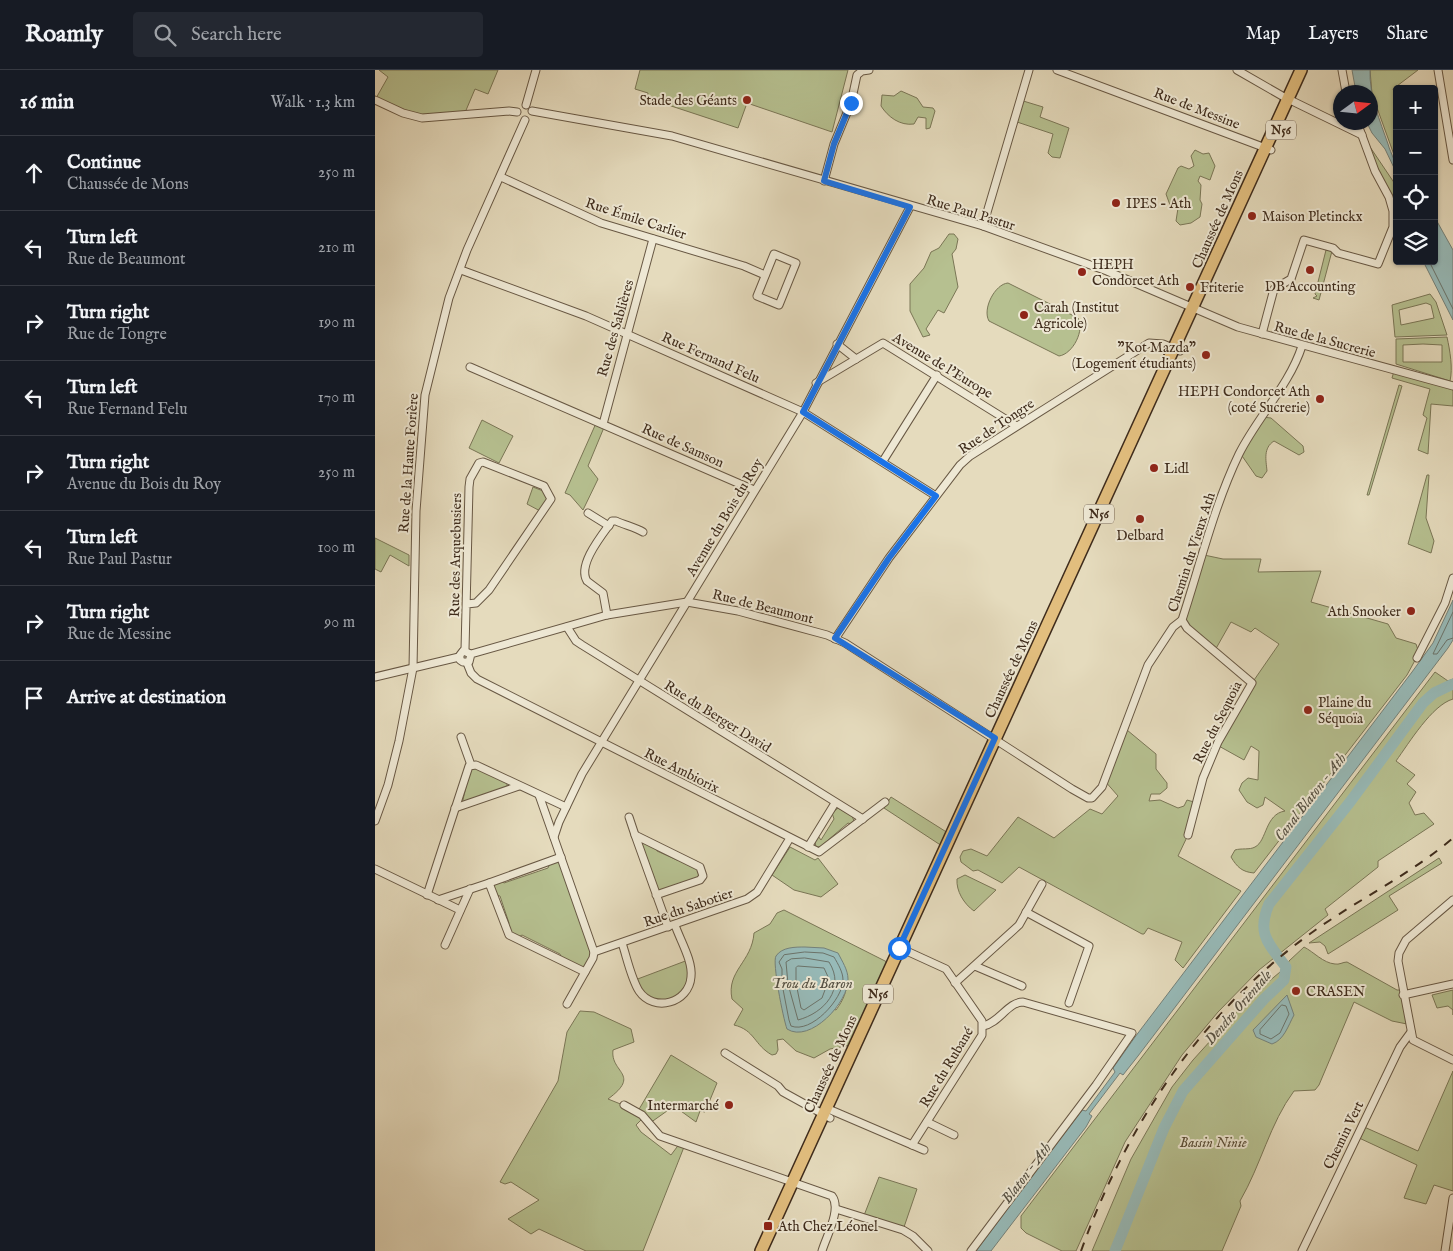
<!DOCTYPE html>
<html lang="en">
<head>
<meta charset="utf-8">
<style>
  :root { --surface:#171b24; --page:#242831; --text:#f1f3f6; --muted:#9ea1a6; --line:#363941 }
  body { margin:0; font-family:"IM FELL English",serif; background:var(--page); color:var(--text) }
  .controls { position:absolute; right:15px; top:15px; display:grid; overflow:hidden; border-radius:5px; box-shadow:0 1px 4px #0004 }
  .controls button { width:45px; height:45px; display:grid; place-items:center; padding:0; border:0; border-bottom:1px solid var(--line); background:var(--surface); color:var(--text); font:25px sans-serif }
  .compass { position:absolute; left:958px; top:15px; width:45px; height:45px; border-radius:50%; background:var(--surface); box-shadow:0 1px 4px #0004; rotate:75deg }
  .stop { position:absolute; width:15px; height:15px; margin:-11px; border:4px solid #1a73e8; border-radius:50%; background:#fff }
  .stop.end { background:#1a73e8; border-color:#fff; box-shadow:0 1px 5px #0008 }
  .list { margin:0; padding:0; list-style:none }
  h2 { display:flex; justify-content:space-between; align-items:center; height:65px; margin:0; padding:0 20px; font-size:21px }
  h2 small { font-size:16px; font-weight:400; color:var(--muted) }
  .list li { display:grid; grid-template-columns:32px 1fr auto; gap:15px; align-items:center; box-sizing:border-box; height:75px; padding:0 20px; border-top:1px solid var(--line) }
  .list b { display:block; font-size:19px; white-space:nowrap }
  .list p { margin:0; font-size:16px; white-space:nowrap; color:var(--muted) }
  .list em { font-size:16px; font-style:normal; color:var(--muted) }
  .icon { flex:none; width:28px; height:28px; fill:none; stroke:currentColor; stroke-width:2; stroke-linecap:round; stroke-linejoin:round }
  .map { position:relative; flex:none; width:1078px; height:1181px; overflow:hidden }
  header { display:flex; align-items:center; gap:30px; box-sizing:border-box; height:70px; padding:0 25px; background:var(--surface); border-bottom:1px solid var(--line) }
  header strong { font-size:24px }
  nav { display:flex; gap:28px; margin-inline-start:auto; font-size:18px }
  .search { width:350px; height:45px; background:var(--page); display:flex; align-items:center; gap:12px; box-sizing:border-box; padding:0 18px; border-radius:5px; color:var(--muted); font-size:19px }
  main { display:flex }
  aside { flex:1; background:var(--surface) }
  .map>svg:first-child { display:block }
</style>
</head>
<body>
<header>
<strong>Roamly</strong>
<div class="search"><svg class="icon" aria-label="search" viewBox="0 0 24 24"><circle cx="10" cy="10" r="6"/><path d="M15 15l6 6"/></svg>Search here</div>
<nav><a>Map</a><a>Layers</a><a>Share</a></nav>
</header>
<main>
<aside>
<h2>16 min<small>Walk · 1.3 km</small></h2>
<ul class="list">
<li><svg class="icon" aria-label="ahead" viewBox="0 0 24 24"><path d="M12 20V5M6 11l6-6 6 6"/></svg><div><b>Continue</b><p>Chaussée de Mons</p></div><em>250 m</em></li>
<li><svg class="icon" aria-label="left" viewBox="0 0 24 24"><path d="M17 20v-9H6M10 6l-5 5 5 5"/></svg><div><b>Turn left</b><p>Rue de Beaumont</p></div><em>210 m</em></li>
<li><svg class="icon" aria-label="right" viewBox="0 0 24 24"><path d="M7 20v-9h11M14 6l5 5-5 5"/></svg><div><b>Turn right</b><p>Rue de Tongre</p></div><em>190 m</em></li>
<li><svg class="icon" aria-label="left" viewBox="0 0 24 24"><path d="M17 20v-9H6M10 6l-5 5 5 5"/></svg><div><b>Turn left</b><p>Rue Fernand Felu</p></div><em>170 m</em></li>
<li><svg class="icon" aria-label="right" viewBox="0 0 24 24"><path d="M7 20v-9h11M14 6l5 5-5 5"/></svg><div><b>Turn right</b><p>Avenue du Bois du Roy</p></div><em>250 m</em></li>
<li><svg class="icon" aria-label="left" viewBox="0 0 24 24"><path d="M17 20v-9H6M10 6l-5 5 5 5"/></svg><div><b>Turn left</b><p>Rue Paul Pastur</p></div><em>100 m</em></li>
<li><svg class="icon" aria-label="right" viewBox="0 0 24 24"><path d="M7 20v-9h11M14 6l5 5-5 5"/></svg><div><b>Turn right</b><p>Rue de Messine</p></div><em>90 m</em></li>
<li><svg class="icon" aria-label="arrive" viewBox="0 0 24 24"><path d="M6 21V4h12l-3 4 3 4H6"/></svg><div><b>Arrive at destination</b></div></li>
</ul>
</aside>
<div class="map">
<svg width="1078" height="1181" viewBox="0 0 1078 1181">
  <rect width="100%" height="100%" fill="#e5dbbd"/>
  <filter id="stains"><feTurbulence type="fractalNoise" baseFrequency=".004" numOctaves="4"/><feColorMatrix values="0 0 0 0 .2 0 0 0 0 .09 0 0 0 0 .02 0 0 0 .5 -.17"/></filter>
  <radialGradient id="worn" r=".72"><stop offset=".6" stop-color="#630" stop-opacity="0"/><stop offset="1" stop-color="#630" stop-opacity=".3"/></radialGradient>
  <g fill="#b6c090" stroke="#7a7656" fill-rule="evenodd">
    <polygon points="4,0 123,0 113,24 100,19 89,45 47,48 0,30 13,7"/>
    <polygon points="265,0 473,0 457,62 372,33 363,58 272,28 273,23 260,19"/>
    <polygon points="995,0 1043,0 1018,19 1022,31 1022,93 997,24"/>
    <path d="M526,21L542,28L548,37L558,38L560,41L555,58L551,59V48L543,47L539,54C525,56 513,47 506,36L507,25L519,26Z"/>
    <polygon points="645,30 668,37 665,47 694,58 685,88 677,87 673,83 678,64 639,51"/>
    <polygon points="991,71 1022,117 1022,158 1018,157 1018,141"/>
    <polygon points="820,80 828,84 834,83 840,96 835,110 825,106 823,111 826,115 825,130 827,134 825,147 816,153 805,155 801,151 803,138 795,135 791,124 803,98 806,96 814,99 819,96 816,86"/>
    <polygon points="574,164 579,164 583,169 581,179 577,184 583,217 569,243 563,240 551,259 555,265 548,267 535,241 535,214 549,198 556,182 564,178"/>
    <polygon points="951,180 957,181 944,230 938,228 942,226 940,224"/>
    <path d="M633,213L703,248C710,260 698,284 684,286L614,251C607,239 620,214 633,213Z"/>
    <path d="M1055,224L1061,232L1072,265L1020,267L1017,235ZM1051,233L1056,235L1059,248L1026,255L1024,240Z"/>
    <path d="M1072,267C1075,281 1078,298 1075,311L1021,294V269ZM1048,274L1067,275V292H1028V275Z"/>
    <polygon points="1019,301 1078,317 1078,336 1056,334 1053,384 1043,380 1052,348 1048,345 1055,319 1017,308"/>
    <polygon points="1024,315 1027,316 994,425 992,425"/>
    <path d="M887,347L896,348L928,376L929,382L924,385L899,371C888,378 891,390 892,401L887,408L881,406L865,383Z"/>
    <polygon points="107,350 138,366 124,393 94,378"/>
    <polygon points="222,351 230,355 213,396 223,409 208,440 195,425 190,423"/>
    <polygon points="1052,405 1054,405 1051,448 1059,471 1056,483 1033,474"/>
    <polygon points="158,417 168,421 172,428 167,442 152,434"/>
    <polygon points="0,468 34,485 34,496 15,485 6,502 0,499"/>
    <path d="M829,485L848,489H886L883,502L946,501L936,532L1013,554L1021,568L1041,574L1044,583L1032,605L879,803C867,802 862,797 856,787L860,780C866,778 875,780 880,777C892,771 890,744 910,741L890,727L888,735L882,738L872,732L864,720L867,713L873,708L883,710L884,681L876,676L869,690L842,675L877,613L904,574L880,558L876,562L856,552L839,582L809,554Z"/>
    <path d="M1060,602L1073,611L1078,609V629C1057,635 1034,673 1021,691L1040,705L1032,714L1041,722L1034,733L1040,745L1049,743L1059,754L1003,791V797L950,839L953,845L884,900L843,942L807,985L750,1072L701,1181H687L651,1163L646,1158V1146Z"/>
    <polygon points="752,660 781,684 781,699 792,713 792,718 785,724 776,724 774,731 785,730 803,738 809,736 812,730 819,732 813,765 803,786 866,821 808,898 800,890 807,872 773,858 769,864 767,864 644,797 627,813 603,800 598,801 586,792 585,787 588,781 596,779 612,786 643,747 679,768 715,739 727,744 743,726 729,710"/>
    <polygon points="96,695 132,712 132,720 87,734"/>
    <polygon points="516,727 573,763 567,776 509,738"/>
    <polygon points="463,738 477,746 479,751 476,754 473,753 445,777 441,777 440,772 443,766 446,770 459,749 457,743"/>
    <polygon points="268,772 280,775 282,781 302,790 307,788 325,797 328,806 281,825 279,807 266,774"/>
    <polygon points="415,777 440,790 443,788 463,814 446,827 419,820 397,805"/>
    <polygon points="186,787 219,882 210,902 188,891 185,884 147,865 140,869 131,860 134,853 125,826 118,824 114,813 124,809 129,813 173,798 176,790"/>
    <polygon points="1064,788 1067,793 1014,826 1023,840 953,884 950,876 945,872 934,873"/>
    <path d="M590,805L621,820L599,841C589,834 581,821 582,809Z"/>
    <path d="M409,840L514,893L476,975L455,979L439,988L421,981L408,969L402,970L403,980L401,984L397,985C379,975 380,960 359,955L368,939L357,929C351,901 377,892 379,863L395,854L402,843ZM463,884C474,905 476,920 461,940L402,915V900Z"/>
    <path d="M929,877C939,882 948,893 960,894C964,895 968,892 972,892L1022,920H1028L1032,954L1017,951L979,932L944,1015L940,1020L919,1021C895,1053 886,1095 865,1131L866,1136L847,1181H717L756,1089L797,1017L818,990L874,928L911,897L914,891Z"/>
    <polygon points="313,890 316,908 299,931 273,929 260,910"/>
    <polygon points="1078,920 1078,945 1078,940 1073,936 1062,938 1057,925"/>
    <path d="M205,941L219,942L256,959L259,972L238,980C235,1003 267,1004 233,1029L263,1041L296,985L342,1013L330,1042L325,1041L321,1052L299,1036L275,1053L267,1049L261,1055L266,1062L296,1085L305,1073L309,1077L268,1181H211L164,1159L156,1164L133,1149L164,1130L136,1112L130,1114L125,1112L183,1011L192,962Z"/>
    <polygon points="1078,1001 1078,1121 1059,1115 1051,1134 1029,1128 1042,1095 982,1067 987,1056 1043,1081"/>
    <polygon points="504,1107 542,1119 528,1160 488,1148"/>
  </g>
  <g fill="#97bab8" stroke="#74817a">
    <path d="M977,0H995C994,25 1005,51 1013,74C1016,85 1022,92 1022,104L1010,79L997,63L992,53L996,52V22H981Z"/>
    <polygon points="1059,146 1078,180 1078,250 1048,191 1059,191"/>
    <polygon points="1078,530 1078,570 1073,578 763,986 748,1005 745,1003 742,1007 714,1044 717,1046 711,1057 616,1181 601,1181 707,1040 711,1041 740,1002 738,998 760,967 1037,602 1058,573"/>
    <path d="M430,877L449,878L463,883C467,891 473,900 473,909C474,932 435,974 412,959C408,948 397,892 401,886C407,877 420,877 430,877Z"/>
    <path d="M912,925L919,945C913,956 909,970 897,974L881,967L878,960Z"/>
  </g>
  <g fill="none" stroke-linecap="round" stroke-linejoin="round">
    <g stroke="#6b736a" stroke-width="1">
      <polyline points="1054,191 1078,239"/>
      <polyline points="1078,542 1058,584 1062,584 1072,570 1078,568"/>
      <path d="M430,882L448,883L459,887C463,894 468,902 468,910C468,929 436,964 416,956L414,950L407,914V899L404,892L409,885Z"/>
      <path d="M430,888L454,892C471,919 449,943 423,950L413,914L411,892L416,889Z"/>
      <polygon points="423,896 449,898 454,909 447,928 429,940 426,938 421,913 421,898"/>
      <polygon points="907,935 911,936 914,944 905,963 896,969 885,964 885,960"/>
    </g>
    <path stroke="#97bab8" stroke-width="11" d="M740,1181L789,1058L808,1021L889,929L909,910L911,897C894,874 881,864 894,834L975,732L1048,633L1059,623L1078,614"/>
    <defs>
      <g id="street">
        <polyline points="682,0 896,80"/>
        <polyline points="862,0 909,27 987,65"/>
        <polyline points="967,0 971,22"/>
        <polyline points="1063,0 1078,90"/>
        <polyline points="0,30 28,43 47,48 134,41 142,42"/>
        <polyline points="151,35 161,0"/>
        <polyline points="157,41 297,66 608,156 732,201 863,257 1078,316"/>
        <polyline points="126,107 226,153 369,196 390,205"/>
        <polyline points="449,111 459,74 476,33 482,5 487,1 494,0"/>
        <polyline points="608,156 654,0"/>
        <polygon points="399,184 421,193 404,235 382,226"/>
        <polyline points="86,200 211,246 428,342 561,426"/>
        <polyline points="887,264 899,219 916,209 929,170 958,178 963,183 1003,194 1018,157 1018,141 1014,127 1000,101 982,52"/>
        <polyline points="462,274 481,289"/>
        <polyline points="95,297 379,420"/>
        <polyline points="441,313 508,273 640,355"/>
        <polyline points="228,354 278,169"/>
        <polyline points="508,391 562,305"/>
        <polyline points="213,443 234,456"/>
        <path d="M232,545L228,523L212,511C202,495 227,465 237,451H241C250,455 261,458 268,462"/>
        <polyline points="807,550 812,558 877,613 843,672 828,708 813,765"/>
        <polyline points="192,557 201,571 207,575 488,749"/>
        <polyline points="460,569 514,488 585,395 595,386 774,273 788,274 805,281"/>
        <polyline points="90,580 94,417 95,409 104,393 108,392 169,416 176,429 114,520 101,533 92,534"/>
        <path d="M96,584L94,592H88L85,590V585L88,581L96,584L232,545L312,532L363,541L452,565L470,573L697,719L713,728H717L727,717L773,595L798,557L807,550C825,495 839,436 864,384C883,346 914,316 927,276"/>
        <polyline points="1042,588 1070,533 1078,508"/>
        <polyline points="92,593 96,603 102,609 444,782 510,732"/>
        <polyline points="0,607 84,587"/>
        <polyline points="86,667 96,695"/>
        <polyline points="164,725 219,882 218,888 192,934"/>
        <polyline points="80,738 144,716"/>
        <polyline points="254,747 260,765"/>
        <polyline points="0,751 13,715 24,671 38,598 41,441 50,325 74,228 92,180 150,50"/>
        <polyline points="179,767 184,752 207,704 428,342 535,137"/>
        <polyline points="433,777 460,733"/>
        <polyline points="0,799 85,840"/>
        <polyline points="114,813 186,787"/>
        <polyline points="52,825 94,696 101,695 191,737"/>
        <polyline points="281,825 325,810 328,806 325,797 260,765 293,857"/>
        <polyline points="63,830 114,813 134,865 210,902"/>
        <polyline points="1078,830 1031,870 1024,883 1023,891 1038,970 1078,990"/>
        <polyline points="651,842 714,876 694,933"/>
        <path d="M247,873C252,888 256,908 264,921C279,943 314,933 316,907C318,891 305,870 300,855"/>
        <polyline points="70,875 95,819"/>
        <polyline points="525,878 571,899 607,951 607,965 537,1075"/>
        <polyline points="219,882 372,829 382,822 415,768"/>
        <polyline points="600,896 647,916"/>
        <polyline points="580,913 644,855 667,814"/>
        <polyline points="1028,925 1078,914"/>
        <polyline points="350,983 403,1016 408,1022 455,1048"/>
        <path d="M249,1035L267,1045L285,1066L457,1126C467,1139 451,1167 447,1181"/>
        <polyline points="451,1038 549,1080"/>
        <polyline points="552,1052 579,1065"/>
        <polyline points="461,1139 528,1160 538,1166 553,1181"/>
        <path d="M596,1181L721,1015L757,963L648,932C633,932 624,953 608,956"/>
        <polyline points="927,1181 1025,977 1036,962"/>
        <polyline points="1070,1181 1078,1128"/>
      </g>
      <polyline id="primary" points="386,1181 926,0"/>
    </defs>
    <use href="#street" stroke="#685844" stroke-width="9"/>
    <use href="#primary" stroke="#3f2c1c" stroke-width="14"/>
    <use href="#street" stroke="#eee8d4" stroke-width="7"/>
    <use href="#primary" stroke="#e2be7e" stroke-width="11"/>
    <path stroke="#3f2c1c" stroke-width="2" stroke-dasharray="9 9" stroke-linecap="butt" d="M706,1181C751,1055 829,939 939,861C984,829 1036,804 1078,768"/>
  </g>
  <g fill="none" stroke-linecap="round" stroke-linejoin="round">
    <polyline stroke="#1a73e8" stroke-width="6" points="476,33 459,74 449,111 535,137 428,342 561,426 514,488 460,568 620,668 524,878"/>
  </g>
  <g fill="#8f2418" stroke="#eee8d4" stroke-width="2">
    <circle cx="372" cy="30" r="5"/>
    <circle cx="741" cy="133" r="5"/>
    <circle cx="877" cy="146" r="5"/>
    <circle cx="935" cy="200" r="5"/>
    <circle cx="707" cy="202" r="5"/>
    <circle cx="815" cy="217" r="5"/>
    <circle cx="649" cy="245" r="5"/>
    <circle cx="831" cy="285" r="5"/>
    <circle cx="945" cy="329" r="5"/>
    <circle cx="779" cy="398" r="5"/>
    <circle cx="765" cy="449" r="5"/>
    <circle cx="1036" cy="541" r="5"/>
    <circle cx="933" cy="640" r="5"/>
    <circle cx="921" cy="921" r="5"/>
    <circle cx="354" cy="1035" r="5"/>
    <rect x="388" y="1151" width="10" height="10" rx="2.5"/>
  </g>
  <g text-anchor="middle" stroke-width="4" stroke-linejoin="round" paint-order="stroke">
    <g fill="#eee8d4" stroke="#746453" stroke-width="1">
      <rect x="891" y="50.5" width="30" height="19" rx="4"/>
      <rect x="709" y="434.5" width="30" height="19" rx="4"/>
      <rect x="488" y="914.5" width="30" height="19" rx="4"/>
    </g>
    <g font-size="12" font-weight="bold" fill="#3f2c1c">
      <text x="906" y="64">N56</text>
      <text x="724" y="448">N56</text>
      <text x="503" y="928">N56</text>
    </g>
    <g font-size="14" fill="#3f2c1c" stroke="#eee8d4" text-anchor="start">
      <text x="362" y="35" text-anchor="end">Stade des Géants</text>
      <text x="751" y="138">IPES - Ath</text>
      <text x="887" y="151">Maison Pletinckx</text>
      <text x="717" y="199">HEPH<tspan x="717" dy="16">Condorcet Ath</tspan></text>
      <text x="935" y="221" text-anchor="middle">DB Accounting</text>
      <text x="825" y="222">Friterie</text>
      <text x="659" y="242">Carah (Institut<tspan x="659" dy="16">Agricole)</tspan></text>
      <text x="821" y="282" text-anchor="end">"Kot Mazda"<tspan x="821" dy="16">(Logement étudiants)</tspan></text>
      <text x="935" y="326" text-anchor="end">HEPH Condorcet Ath<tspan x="935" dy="16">(coté Sucrerie)</tspan></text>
      <text x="789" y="403">Lidl</text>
      <text x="765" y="470" text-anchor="middle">Delbard</text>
      <text x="1026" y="546" text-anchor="end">Ath Snooker</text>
      <text x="943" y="637">Plaine du<tspan x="943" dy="16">Séquoïa</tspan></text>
      <text x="931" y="926">CRASEN</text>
      <text x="344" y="1040" text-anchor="end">Intermarché</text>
      <text x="403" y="1161">Ath Chez Léonel</text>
    </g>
    <g font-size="14" fill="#3f2c1c" stroke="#eee8d4">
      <text transform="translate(822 38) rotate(21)" y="5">Rue de Messine</text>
      <text transform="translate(596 142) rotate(17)" y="5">Rue Paul Pastur</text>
      <text transform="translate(261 148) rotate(18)" y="5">Rue Émile Carlier</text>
      <text transform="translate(842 149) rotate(-66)" y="5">Chaussée de Mons</text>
      <text transform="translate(240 258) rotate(-74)" y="5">Rue des Sablières</text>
      <text transform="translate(950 269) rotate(15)" y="5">Rue de la Sucrerie</text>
      <text transform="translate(336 287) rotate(24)" y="5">Rue Fernand Felu</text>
      <text transform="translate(568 295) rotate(31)" y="5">Avenue de l'Europe</text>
      <text transform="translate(621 356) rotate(-34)" y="5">Rue de Tongre</text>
      <text transform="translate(308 375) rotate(24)" y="5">Rue de Samson</text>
      <text transform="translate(33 393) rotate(-86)" y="5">Rue de la Haute Forière</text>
      <text transform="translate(349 447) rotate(-59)" y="5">Avenue du Bois du Roy</text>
      <text transform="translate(816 482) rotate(-72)" y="5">Chemin du Vieux Ath</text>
      <text transform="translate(80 485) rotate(-89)" y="5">Rue des Arquebusiers</text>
      <text transform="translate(388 536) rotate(14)" y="5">Rue de Beaumont</text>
      <text transform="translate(636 599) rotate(-65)" y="5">Chaussée de Mons</text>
      <text transform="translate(343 646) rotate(32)" y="5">Rue du Berger David</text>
      <text transform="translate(842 652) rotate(-63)" y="5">Rue du Sequoïa</text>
      <text transform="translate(307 700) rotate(27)" y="5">Rue Ambiorix</text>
      <text transform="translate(313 837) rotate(-19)" y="5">Rue du Sabotier</text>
      <text transform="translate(455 994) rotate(-65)" y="5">Chaussée de Mons</text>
      <text transform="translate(571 997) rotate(-59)" y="5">Rue du Rubané</text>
      <text transform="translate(968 1065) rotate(-64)" y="5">Chemin Vert</text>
    </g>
    <g font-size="14" font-style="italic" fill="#574a33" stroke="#eee8d4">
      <text x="838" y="1077">Bassin Ninie</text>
    </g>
    <g font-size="15" font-style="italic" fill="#555043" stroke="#eee8d4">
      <text transform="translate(935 727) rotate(-52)" y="5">Canal Blaton - Ath</text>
      <text x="437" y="918">Trou du Baron</text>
      <text transform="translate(863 937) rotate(-49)" y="5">Dendre Orientale</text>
      <text transform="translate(651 1103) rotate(-53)" y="5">Blaton - Ath</text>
    </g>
  </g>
  <rect width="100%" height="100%" filter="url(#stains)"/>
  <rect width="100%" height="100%" fill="url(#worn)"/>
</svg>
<div class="controls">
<button>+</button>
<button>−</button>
<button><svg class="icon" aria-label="locate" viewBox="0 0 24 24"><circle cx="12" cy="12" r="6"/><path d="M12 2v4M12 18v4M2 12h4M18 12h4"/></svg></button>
<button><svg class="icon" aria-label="layers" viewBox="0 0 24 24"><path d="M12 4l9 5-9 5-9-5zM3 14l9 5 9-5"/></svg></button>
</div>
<svg class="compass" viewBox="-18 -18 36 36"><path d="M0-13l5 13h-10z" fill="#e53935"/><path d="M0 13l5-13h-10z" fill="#9ea1a6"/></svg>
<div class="stop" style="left:524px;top:878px"></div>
<div class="stop end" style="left:476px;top:33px"></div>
</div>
</main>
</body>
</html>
